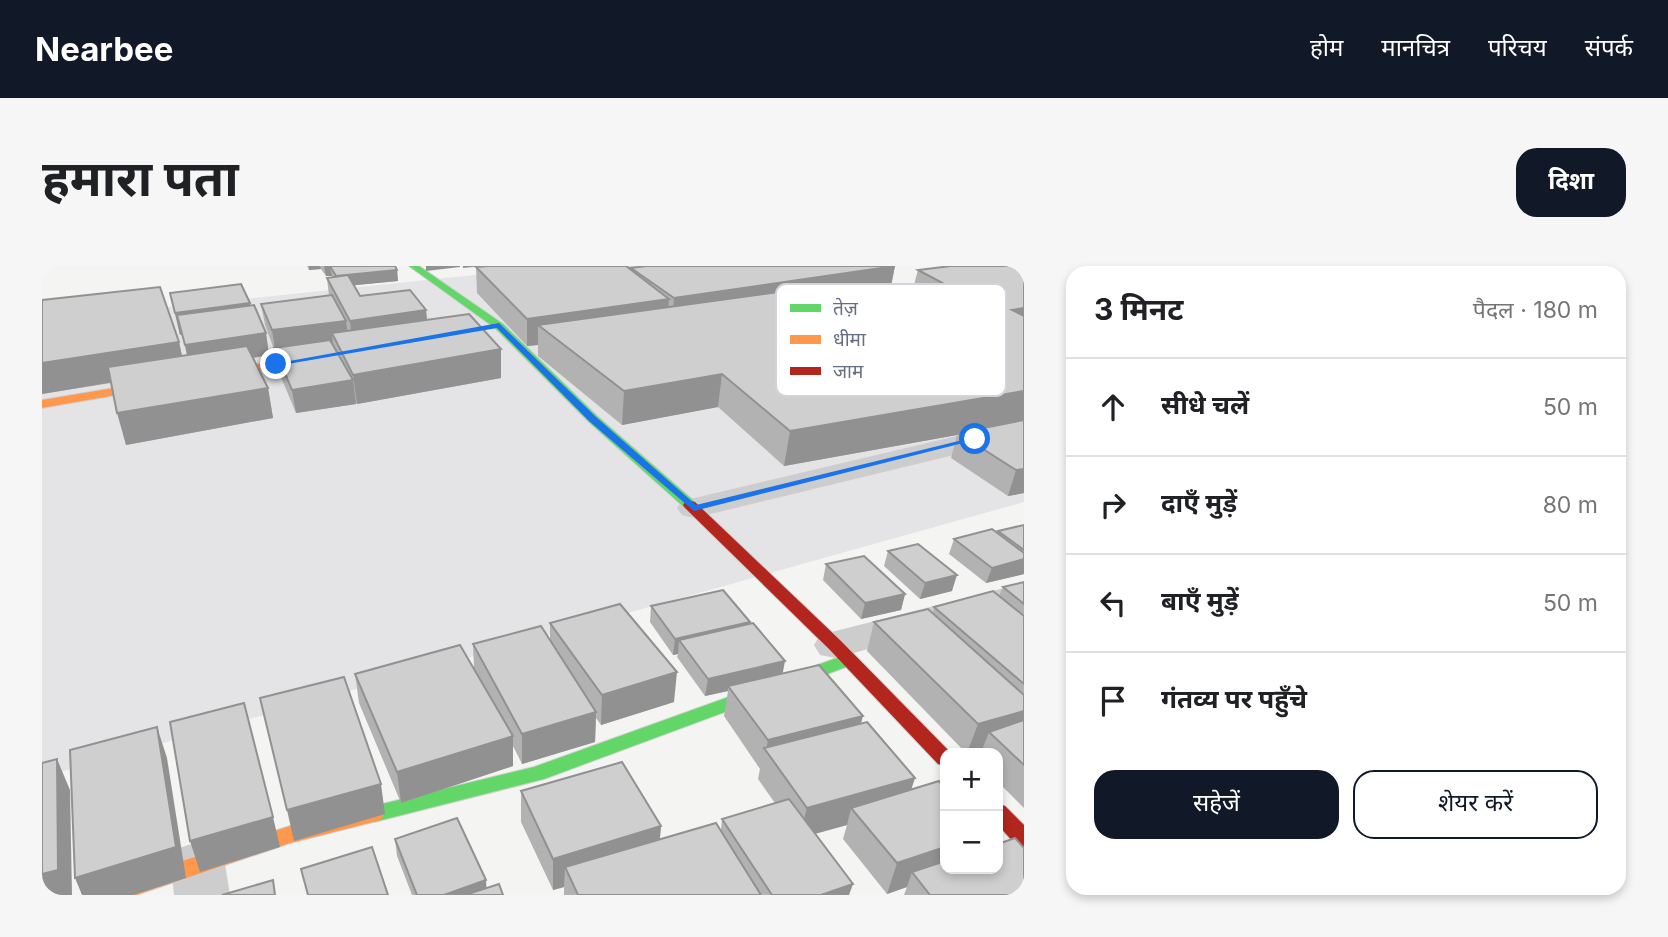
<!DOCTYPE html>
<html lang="hi">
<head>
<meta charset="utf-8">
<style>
  :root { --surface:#fff; --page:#f6f6f6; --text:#202124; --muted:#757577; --line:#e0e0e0; --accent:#111827 }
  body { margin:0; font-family:Inter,"Noto Sans Devanagari",sans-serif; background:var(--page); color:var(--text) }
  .controls { position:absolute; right:21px; bottom:21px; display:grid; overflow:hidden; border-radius:14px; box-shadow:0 4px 10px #0003 }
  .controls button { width:63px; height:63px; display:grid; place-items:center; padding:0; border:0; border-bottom:2px solid var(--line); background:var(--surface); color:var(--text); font:35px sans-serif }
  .stop { position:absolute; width:21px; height:21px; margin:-16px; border:5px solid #1a73e8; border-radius:50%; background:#fff }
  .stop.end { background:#1a73e8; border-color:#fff; box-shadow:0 2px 7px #0008 }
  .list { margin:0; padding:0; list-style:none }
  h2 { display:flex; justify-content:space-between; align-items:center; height:91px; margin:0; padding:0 28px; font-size:30px }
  h2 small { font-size:23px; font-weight:400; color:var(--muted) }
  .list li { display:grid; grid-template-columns:46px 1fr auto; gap:21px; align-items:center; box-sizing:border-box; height:98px; padding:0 28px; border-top:2px solid var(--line) }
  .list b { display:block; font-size:26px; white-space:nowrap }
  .list em { font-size:23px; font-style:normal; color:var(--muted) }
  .actions { display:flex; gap:14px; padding:21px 28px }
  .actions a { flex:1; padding:16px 0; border:2px solid var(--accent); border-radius:21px; text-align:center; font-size:24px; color:var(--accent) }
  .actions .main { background:var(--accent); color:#fff }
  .icon { flex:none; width:38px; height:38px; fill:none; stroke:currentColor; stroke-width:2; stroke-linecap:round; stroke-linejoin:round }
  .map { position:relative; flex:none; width:982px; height:629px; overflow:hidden; border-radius:21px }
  header { display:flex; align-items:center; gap:42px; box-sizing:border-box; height:98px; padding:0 35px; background:var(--accent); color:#fff }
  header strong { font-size:33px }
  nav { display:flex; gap:38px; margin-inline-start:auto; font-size:24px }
  .intro { display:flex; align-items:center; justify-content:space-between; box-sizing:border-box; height:168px; padding:0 42px }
  h1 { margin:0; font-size:49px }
  .button { padding:18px 32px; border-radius:21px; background:var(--accent); color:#fff; font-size:24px; font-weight:700 }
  main { display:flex; gap:42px; padding:0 42px }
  aside { flex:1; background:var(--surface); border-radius:21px; box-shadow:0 4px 10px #0003 }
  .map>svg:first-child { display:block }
</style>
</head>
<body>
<header>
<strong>Nearbee</strong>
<nav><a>होम</a><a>मानचित्र</a><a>परिचय</a><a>संपर्क</a></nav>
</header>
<div class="intro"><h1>हमारा पता</h1><a class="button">दिशा</a></div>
<main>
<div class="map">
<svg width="982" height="629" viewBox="0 0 982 629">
  <rect width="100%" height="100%" fill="#f4f4f3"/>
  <polygon fill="#e4e4e6" points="519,0 776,0 982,120 982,236 0,511 0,54"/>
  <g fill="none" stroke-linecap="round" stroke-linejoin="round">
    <defs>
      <g id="fast">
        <polygon points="367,0 377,0 461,58 555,150 653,236 655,239 653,242 643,242 547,156 453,62"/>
        <polygon points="806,388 812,390 815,394 812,398 502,513 332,556 325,554 322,548 325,542 332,540 492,501"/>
      </g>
      <g id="slow">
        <polygon points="288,86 292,87 292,91 0,142 0,134"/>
        <polygon points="332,540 339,542 342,548 339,554 248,577 94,629 54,629 57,622 248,560"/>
      </g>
      <g id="jam">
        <polygon points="648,235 653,236 799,375 909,487 903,487 903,500 896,498 787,383 643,242 641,239 643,236"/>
        <polygon points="956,538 963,540 982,559 982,582 974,579 956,559"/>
      </g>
    </defs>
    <use href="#fast" stroke="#d0d0d1" stroke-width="2"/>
    <use href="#slow" stroke="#d0d0d1" stroke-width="2"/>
    <use href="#jam" stroke="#d0d0d1" stroke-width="2"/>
    <g fill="#cdcdce" fill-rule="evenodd">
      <polygon points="982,154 982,172 652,252 640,249 635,242 640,235"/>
      <polygon points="982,317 982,341 793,392 778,389 772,379 778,369"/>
      <polygon points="156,576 175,582 183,598 188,629 132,629 129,598 137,582"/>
    </g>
    <use href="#fast" fill="#63d668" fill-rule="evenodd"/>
    <use href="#slow" fill="#ff974d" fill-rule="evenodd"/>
    <use href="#jam" fill="#b3261e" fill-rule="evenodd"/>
  </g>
  <g fill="#b2b2b3">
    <polygon points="265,0 353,0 355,4 356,15 312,19 318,30 384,44 385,54 459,112 315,138 313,136 314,138 254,147 236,104 233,86 223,59 219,38 287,30 285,12 290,11 290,10 284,10 279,3 267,4"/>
    <polygon points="853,0 848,25 824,29 830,32 870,26 876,4 982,0 982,227 966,230 909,192 915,169 742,200 676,141 580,159 496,90 496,79 485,80 435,27 434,1"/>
    <polygon points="128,27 209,39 224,67 227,89 211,92 226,122 231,152 84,179 69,117 0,128 0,34 137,76 140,90 145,89 140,68 138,69"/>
    <polygon points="982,259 982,308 944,317 907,288 912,273 955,267 956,265"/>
    <polygon points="846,285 910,325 878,333 842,300"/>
    <polygon points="784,298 863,328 859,344 819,353 781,314"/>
    <polygon points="982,316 982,542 956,516 956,487 939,487 940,484 928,487 924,487 825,385 832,356 891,347 892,341 957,330 961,321"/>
    <polygon points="609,340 708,356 708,358 740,408 819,458 870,523 903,603 982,629 862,629 865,621 845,628 801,573 805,559 773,568 807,629 522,629 522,621 511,624 479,556 479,525 619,560 618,573 679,564 680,553 733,537 716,513 718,503 682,450 686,425 663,430 635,391 636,388 631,389 608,356"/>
    <polygon points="508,357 632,436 559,459 554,452 553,476 480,498 471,480 471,500 359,537 317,437 313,408 432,403 431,378 508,374"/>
    <polygon points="353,573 444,614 444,622 461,629 370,629 355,590"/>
  </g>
  <g fill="#919192">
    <polygon points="267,0 278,0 279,3 267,4"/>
    <polygon points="282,0 340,0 288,0 290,10 284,10"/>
    <polygon points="384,0 418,0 418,1 384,5"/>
    <polygon points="421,0 440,0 421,2"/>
    <polygon points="853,0 848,25 630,59 632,32"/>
    <polygon points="355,4 356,15 295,21 294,10"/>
    <polygon points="627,33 625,60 496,59 496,79 485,80 485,53"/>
    <polygon points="982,35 982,71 970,44"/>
    <polygon points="208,37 212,58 135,49 140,68 138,69 133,47"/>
    <polygon points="384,44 386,66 310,76 308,55"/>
    <polygon points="304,55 307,76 290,67 291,78 233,83 230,64"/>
    <polygon points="224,67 227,89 148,102 143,79"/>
    <polygon points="137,76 143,104 0,128 0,97"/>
    <polygon points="459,83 459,112 315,138 311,109"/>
    <polygon points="680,108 676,141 580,159 582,125"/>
    <polygon points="311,114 314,138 254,147 250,124"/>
    <polygon points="226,122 231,152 84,179 75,147"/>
    <polygon points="982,125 982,157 916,167 915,169 742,200 748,165"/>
    <polygon points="982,203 982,227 966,230 974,204"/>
    <polygon points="982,293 982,308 944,317 950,302"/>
    <polygon points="915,309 910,325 878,333 883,317"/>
    <polygon points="863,328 859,344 819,353 823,337"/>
    <polygon points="708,356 705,372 637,374 636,388 631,389 633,373"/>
    <polygon points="743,395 740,411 686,420 686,425 663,430 666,413"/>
    <polygon points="635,406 632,436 559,459 560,429"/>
    <polygon points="982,445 982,471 947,466 940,484 925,487 936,458"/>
    <polygon points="554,446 553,476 480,498 480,468"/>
    <polygon points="821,450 813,480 724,484 726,474"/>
    <polygon points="115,461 125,492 144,612 91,629 40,629 33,612"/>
    <polygon points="471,470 471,500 359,537 355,506"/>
    <polygon points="15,493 28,524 30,629 0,629 0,608"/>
    <polygon points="873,512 863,543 809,542 805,559 757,572 765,542"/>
    <polygon points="339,518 343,548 252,575 245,544"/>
    <polygon points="231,551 238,581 158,606 148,575"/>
    <polygon points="619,560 616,591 523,601 522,621 511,624 511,593"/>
    <polygon points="903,581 903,603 870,606 865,621 845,628 855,597"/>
    <polygon points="444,614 445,629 402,629"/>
    <polygon points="811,618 807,629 779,629"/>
  </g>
  <g fill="#cfcfd0" stroke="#919192" stroke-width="2">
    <polygon points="288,0 353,0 355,4 294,10"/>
    <polygon points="446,0 584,0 627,33 485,53 434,1"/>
    <polygon points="604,0 853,0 632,32 589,2"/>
    <polygon points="909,0 982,0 982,42 970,44 982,50 982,125 748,165 680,108 582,125 496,59 803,17 830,32 908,21 876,4"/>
    <polygon points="306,9 318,30 368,24 384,44 308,55 285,12"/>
    <polygon points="199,18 208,37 133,47 128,27"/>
    <polygon points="118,21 137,76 0,97 0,34"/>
    <polygon points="290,29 304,55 230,64 219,38"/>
    <polygon points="212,39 224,67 143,79 135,49"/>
    <polygon points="427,48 459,83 311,109 290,67"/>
    <polygon points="288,74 311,114 250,124 232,82"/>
    <polygon points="205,80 226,122 75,147 66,101"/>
    <polygon points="982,154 982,203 974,204 916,167"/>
    <polygon points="982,259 982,284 956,265"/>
    <polygon points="950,263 982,287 982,293 950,302 912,273"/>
    <polygon points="876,278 915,309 883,317 846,285"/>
    <polygon points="822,290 863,328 823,337 784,298"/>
    <polygon points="982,316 982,338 961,321"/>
    <polygon points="681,324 708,356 633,373 609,340"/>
    <polygon points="951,325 982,350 982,418 892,341"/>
    <polygon points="578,338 635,406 560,429 508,357"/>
    <polygon points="886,343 982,429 982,445 936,458 832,356"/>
    <polygon points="711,357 743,395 666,413 637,374"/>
    <polygon points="499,360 554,446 480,468 431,378"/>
    <polygon points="418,379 471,470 355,506 313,408"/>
    <polygon points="777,399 821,450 726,474 686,420"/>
    <polygon points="302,411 339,518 245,544 218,432"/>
    <polygon points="202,437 231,551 148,575 128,456"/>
    <polygon points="982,454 982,499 947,466"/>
    <polygon points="825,456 873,512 765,542 722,482"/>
    <polygon points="115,461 134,581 33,612 28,484"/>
    <polygon points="15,493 16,604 0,608 0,497"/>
    <polygon points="580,496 619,560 511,593 479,525"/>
    <polygon points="897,515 903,522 903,581 855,597 809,542"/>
    <polygon points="747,533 811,618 779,629 730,629 680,553"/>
    <polygon points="415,552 444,614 402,629 375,629 353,573"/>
    <polygon points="674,557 719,629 536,629 523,601"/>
    <polygon points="973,572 982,582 982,629 888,629 870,606 903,595 903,603 956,603 956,578"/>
    <polygon points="330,581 346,629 266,629 259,603"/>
    <polygon points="231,614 233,629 180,629"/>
    <polygon points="457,618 461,629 423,629"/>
  </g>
  <polygon fill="#1a73e8" points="457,57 554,151 654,239 933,171 937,173 652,245 547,155 455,62 234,100 231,98"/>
  <rect x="734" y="18" width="230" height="112" rx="10" fill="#fff" stroke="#d1d4d9" stroke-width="2"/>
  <rect x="748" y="38" width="31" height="8" fill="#63d668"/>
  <rect x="748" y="69" width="31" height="9" fill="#ff974d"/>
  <rect x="748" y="101" width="31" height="8" fill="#b3261e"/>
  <g font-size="19" fill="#676e81">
    <text x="791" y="49">तेज़</text>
    <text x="791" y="80">धीमा</text>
    <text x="791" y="112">जाम</text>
  </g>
</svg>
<div class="controls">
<button>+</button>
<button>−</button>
</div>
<div class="stop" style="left:933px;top:173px"></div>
<div class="stop end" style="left:234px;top:98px"></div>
</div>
<aside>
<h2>3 मिनट<small>पैदल · 180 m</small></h2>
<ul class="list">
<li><svg class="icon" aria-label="ahead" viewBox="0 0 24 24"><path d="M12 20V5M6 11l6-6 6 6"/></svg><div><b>सीधे चलें</b></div><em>50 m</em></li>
<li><svg class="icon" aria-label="right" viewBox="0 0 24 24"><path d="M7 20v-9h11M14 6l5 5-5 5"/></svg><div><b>दाएँ मुड़ें</b></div><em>80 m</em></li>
<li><svg class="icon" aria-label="left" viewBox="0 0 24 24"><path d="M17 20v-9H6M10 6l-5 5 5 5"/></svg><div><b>बाएँ मुड़ें</b></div><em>50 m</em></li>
<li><svg class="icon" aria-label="arrive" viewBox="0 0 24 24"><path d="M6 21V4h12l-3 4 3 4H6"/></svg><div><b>गंतव्य पर पहुँचे</b></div></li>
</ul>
<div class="actions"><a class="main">सहेजें</a><a>शेयर करें</a></div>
</aside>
</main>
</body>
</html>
